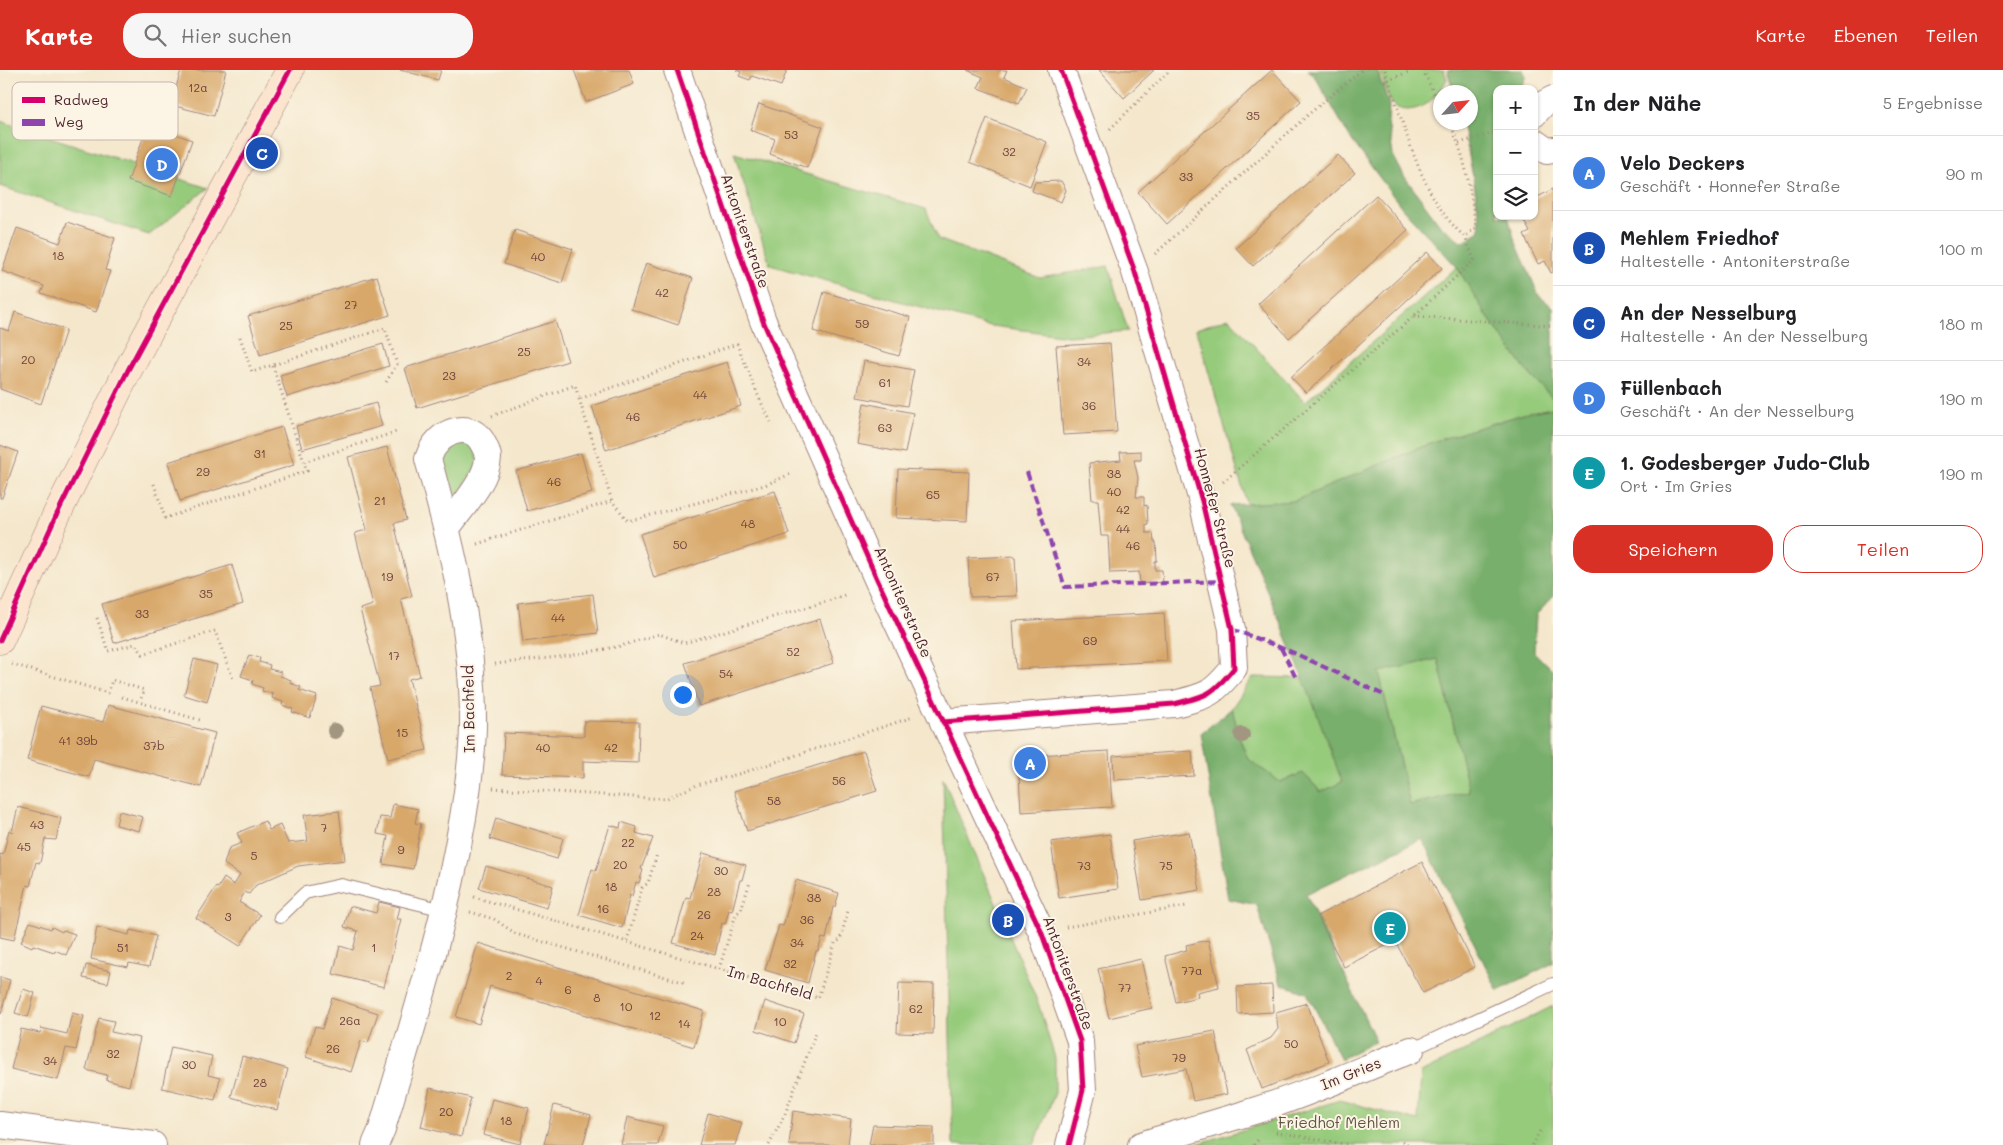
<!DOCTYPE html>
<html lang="de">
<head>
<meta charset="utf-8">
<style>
  :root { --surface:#fff; --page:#f6f6f6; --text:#202124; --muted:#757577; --line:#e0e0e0; --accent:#d93025 }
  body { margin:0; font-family:Mali,sans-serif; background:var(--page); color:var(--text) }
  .controls { position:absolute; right:15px; top:15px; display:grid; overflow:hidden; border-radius:10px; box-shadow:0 1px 4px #0004 }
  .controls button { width:45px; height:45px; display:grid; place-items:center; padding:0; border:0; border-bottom:1px solid var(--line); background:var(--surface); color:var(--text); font:25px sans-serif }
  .compass { position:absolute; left:1433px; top:15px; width:45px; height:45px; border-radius:50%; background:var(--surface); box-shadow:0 1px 4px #0004; rotate:63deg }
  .you { position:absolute; left:682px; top:624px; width:18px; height:18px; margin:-12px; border:4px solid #fff; border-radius:50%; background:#1a73e8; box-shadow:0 0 0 8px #1a73e833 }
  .badge { display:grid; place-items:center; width:32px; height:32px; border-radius:50%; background:var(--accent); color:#fff; font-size:16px; font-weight:700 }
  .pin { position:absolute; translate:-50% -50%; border:2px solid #fff; box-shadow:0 1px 5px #0006 }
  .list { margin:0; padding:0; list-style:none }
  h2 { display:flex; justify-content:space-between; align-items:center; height:65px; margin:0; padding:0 20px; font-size:21px }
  h2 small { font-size:16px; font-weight:400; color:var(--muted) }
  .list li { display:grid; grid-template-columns:32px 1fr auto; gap:15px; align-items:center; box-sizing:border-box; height:75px; padding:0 20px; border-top:1px solid var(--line) }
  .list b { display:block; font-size:19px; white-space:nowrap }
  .list p { margin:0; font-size:16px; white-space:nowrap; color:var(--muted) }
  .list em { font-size:16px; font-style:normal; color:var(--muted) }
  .actions { display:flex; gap:10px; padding:15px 20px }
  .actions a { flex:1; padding:11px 0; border:1px solid var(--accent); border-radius:20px; text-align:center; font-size:18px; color:var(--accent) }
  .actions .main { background:var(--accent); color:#fff }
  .icon { flex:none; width:28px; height:28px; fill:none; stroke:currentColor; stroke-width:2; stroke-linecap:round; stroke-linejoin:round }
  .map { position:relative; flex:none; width:1553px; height:1075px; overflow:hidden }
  header { display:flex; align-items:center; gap:30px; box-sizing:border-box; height:70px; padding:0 25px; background:var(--accent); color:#fff }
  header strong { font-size:24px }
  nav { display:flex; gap:28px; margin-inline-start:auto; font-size:18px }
  .search { width:350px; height:45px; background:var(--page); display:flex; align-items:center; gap:12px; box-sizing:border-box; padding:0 18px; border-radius:20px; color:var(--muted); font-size:19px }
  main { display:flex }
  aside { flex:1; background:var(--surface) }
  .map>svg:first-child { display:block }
</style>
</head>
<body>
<header>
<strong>Karte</strong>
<div class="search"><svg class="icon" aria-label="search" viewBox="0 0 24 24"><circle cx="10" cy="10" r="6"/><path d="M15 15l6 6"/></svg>Hier suchen</div>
<nav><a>Karte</a><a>Ebenen</a><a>Teilen</a></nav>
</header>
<main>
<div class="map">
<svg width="1553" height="1075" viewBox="0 0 1553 1075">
  <rect width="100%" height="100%" fill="#fcf5e5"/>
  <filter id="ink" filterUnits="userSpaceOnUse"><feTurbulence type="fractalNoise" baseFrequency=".02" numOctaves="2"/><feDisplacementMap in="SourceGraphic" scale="10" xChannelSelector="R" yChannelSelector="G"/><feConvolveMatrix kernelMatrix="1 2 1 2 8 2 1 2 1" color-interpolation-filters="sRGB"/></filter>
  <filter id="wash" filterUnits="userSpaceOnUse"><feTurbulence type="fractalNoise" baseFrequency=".0096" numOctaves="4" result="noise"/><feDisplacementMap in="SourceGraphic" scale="20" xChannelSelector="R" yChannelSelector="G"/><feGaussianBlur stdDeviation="1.12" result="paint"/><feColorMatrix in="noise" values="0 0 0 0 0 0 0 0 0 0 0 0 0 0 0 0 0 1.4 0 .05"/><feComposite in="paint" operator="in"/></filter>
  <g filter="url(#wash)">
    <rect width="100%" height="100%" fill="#f4e7cc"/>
    <g fill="#96cb7c" stroke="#707554">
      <path d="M1380,0H1444L1447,9C1445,14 1431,31 1428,33C1418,40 1400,44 1392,33C1386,24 1383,10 1380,0Z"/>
      <polygon points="0,51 208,118 149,165 0,116"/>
      <polygon points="734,83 926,139 938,169 1040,208 1108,196 1128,261 1068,266 985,255 770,195"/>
      <polygon points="1457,197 1485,243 1525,299 1553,329 1553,338 1530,342 1435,371 1294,431 1247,434 1196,259 1229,248 1305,332"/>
      <polygon points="458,371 473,374 479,392 448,442 438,390 445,378"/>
      <polygon points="1438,589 1469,721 1410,735 1379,602"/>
      <polygon points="1253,607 1305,608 1343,712 1321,722 1303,703 1280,712 1248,689 1239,667 1233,642 1231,639"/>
      <polygon points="943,708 1038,933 1055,988 1055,1023 1034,1075 953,1075"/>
      <polygon points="1553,936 1553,1075 1194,1075 1340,1030 1418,1051 1421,1003"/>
    </g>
    <g fill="#78af6c" stroke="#61674c" fill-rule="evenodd">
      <path d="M1308,0H1377L1389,35L1388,52L1393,85L1404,106L1440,155L1462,172L1480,161C1477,124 1470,89 1462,53L1470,52V22H1454L1447,0H1523L1526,6L1520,19H1497V146H1508L1514,168L1539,226L1553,237V329L1525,299L1485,243L1457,197L1403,139L1350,68L1317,10Z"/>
      <path d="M1553,338V527L1536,545L1534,582L1553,601V893L1498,921L1422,769L1306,824L1376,971L1341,989L1307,923L1281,914L1257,835L1228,829L1201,663L1231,639L1233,642L1239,667L1248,689L1280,712L1303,703L1321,722L1342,712C1309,618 1270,526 1230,435L1294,431L1435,371L1530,342ZM1438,589L1469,721L1410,735L1379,602Z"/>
    </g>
    <g id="blocks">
      <g fill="#d8a86a">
        <polygon points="181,0 226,0 214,46 171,35"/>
        <polygon points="400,0 441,0 438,10"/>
        <polygon points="574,0 629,0 634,14 586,32"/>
        <polygon points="736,0 787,0 781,16 752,6 750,10 739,6 741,2"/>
        <polygon points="967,0 1007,0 1004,7 1027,17 1019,33 978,18 983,7"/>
        <polygon points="1099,0 1154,0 1124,28"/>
        <polygon points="1272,0 1301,31 1167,154 1138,122"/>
        <polygon points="759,34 823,57 807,98 770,84 775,69 750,60"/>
        <polygon points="987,48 1047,72 1030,116 970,92"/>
        <polygon points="148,54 192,70 172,126 128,111"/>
        <polygon points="1338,85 1355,103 1253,196 1236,178"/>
        <polygon points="1061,111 1066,120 1061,132 1032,121 1035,112"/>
        <polygon points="1553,119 1553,202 1551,203 1545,191 1538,194 1524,165 1530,162 1524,151 1529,149 1528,146 1534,146 1534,129"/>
        <polygon points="1376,125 1408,160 1289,268 1258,234"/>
        <polygon points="67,152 115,168 105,200 110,201 96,242 41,223 44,216 2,201 17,158 60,173"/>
        <polygon points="515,160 573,179 562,213 504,194"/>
        <polygon points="1427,182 1442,198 1306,323 1291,307"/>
        <polygon points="646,193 693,208 678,255 631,239"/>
        <polygon points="377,206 390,245 260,285 248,246"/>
        <polygon points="824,222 910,247 899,286 813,261"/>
        <polygon points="15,242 66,260 41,334 0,319 0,258 9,261"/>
        <polygon points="555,251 568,291 417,338 405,298"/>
        <polygon points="1110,273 1117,362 1063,365 1056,276"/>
        <polygon points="383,274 389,296 287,327 280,305"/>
        <polygon points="864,291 914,300 907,336 857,327"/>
        <polygon points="727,292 741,336 606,380 592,336"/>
        <polygon points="376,333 382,356 302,379 296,356"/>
        <polygon points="864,333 913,343 905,383 857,374"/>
        <polygon points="282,357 294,395 180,431 168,392"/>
        <polygon points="0,375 18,382 2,428 0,428"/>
        <polygon points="387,377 406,450 394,453 412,526 401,529 420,606 409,609 427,680 388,689 370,618 380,616 360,539 373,535 355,463 367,460 348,387"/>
        <polygon points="1141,381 1141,390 1134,390 1138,408 1136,427 1144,427 1144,436 1147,435 1148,454 1146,454 1146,463 1153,463 1154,472 1156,472 1157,491 1155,491 1155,500 1162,500 1163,512 1140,514 1139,502 1110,503 1108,466 1101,466 1098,430 1092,430 1089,393 1121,390 1120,382"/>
        <polygon points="581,383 592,423 527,441 516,401"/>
        <polygon points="898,399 969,402 967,451 896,448"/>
        <polygon points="775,421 789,464 654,508 640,464"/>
        <polygon points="1015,486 1017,526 970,527 968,488"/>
        <polygon points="232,495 243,534 114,573 102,534"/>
        <polygon points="593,524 598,563 523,572 518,533"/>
        <polygon points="1164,543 1167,591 1016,599 1013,551"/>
        <polygon points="820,549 834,593 699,636 685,593"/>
        <polygon points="249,585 260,588 259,592 270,595 269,599 281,602 280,606 291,610 290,613 301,617 299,620 317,626 310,648 292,642 293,639 282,635 283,632 272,628 273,624 262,621 263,618 252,614 253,610 241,606"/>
        <polygon points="194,589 217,595 207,632 184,625"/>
        <polygon points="108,635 215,663 201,717 94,689 89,707 27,690 41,636 103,652"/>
        <polygon points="584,651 639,652 638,693 583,691 583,708 502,705 504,663 584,666"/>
        <polygon points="864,681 877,721 747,761 734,721"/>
        <polygon points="1109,681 1112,737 1021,742 1018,686"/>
        <polygon points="1192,681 1194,706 1114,710 1113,686"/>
        <polygon points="393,734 418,739 415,753 421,754 413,799 383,794 388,766 377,764 380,747 390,748"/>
        <polygon points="18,737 61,748 56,770 45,769 40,793 36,792 30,816 27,815 14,870 0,867 0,784 3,785 9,760 12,762"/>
        <polygon points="119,741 143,747 139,761 116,755"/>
        <polygon points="339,741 345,790 298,796 256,815 249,824 245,822 239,832 260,845 240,876 196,848 216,817 218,818 224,808 234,815 240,805 224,794 229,778 242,773 237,763 265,751 269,760 280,755 288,773 308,771 304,745"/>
        <polygon points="496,748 563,768 557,789 490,769"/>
        <polygon points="621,752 637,757 636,763 653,768 641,799 643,800 639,813 636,812 632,826 630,825 622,858 579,845 592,799 596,801 610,755 620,758"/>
        <polygon points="1189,762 1200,820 1142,830 1132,771"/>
        <polygon points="1110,764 1118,819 1059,828 1051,772"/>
        <polygon points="703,783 746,795 742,810 740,810 732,841 729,840 725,854 722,853 715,885 673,873 686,827 690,828"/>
        <polygon points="1422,792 1475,897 1423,923 1395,871 1344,897 1317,846"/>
        <polygon points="486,796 553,816 547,838 479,818"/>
        <polygon points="796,810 839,823 835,837 833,837 826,869 822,868 818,881 816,881 808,913 765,900 779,855 783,856"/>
        <polygon points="379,832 400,837 397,849 401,849 384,917 333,904 340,876 353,880 358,861 344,857 350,836 376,843"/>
        <polygon points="30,852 51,859 52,857 62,862 63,860 75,864 66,885 55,880 54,882 33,875 32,877 21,872"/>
        <polygon points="97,857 129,865 130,860 156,866 149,897 129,893 128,897 91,889"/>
        <polygon points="1208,870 1219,917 1197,922 1198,927 1176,932 1165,886 1187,880 1186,875"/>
        <polygon points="478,873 704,941 694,977 490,916 479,954 456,947"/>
        <polygon points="1141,889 1152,938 1109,948 1098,899"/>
        <polygon points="86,895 111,901 108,913 83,908"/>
        <polygon points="0,907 10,910 1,944 0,944"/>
        <polygon points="899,913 934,914 933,964 897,963"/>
        <polygon points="1272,915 1273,942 1238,944 1237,917"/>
        <polygon points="23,919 35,923 28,947 15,943"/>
        <polygon points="332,928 378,943 368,973 361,971 351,1002 306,987 315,956 322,959"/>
        <polygon points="765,931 804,944 794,973 756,960"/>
        <polygon points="1307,933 1329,992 1262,1019 1247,980 1271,968 1278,959 1276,942"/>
        <polygon points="72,943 84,946 76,980 66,978 58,1010 11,999 21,959 40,963 41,958 67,964"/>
        <polygon points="99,948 114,951 111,962 140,968 129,1016 106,1010 107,1005 86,1000"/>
        <polygon points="1215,961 1227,1024 1193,1031 1186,999 1142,1007 1135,976"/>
        <polygon points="171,977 212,986 208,1005 220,1008 215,1030 162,1018"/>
        <polygon points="242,986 288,999 277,1040 231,1027"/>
        <polygon points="430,1018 471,1028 461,1067 421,1057"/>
        <polygon points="492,1029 529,1038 520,1074 483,1065"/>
        <polygon points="554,1035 591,1045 583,1075 544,1074"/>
        <polygon points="793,1041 851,1049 848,1075 789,1075"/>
        <polygon points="708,1043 742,1053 735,1075 699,1075"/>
        <polygon points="627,1047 663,1056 658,1075 621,1075"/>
        <polygon points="873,1055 934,1057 934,1075 869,1075"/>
      </g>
    </g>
  </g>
  <g filter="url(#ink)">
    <use href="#blocks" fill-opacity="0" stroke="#9f837c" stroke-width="1"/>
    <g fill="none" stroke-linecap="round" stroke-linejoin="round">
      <defs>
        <g id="lane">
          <polyline points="280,847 305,823 341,815 444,840"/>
          <polyline points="1411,980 1553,914"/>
        </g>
        <g id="street">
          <polyline points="677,0 763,251 877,509 1041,861 1080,971 1083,1020 1069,1075"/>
          <polyline points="1534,44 1542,35 1553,29"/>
          <polyline points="1534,72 1547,81 1553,80"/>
          <path d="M943,652L1174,634C1207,626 1212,625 1234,598L1232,559L1202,431L1135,202L1061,0"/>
          <polyline points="0,1055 153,1075"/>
          <path d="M375,1075L382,1059C410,963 441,868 459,770C466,733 472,695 473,657C474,566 452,475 428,389C430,384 432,378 435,375C446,360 469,353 481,370C484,375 488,382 488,388C487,411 460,439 447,458"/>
          <path d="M1141,1075C1175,1064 1210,1055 1244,1044C1301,1027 1355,1002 1411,980"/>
        </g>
        <polyline id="secondary" points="0,570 56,446 128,300 290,0"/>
      </defs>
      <use href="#lane" stroke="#9f837c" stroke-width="14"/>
      <use href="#street" stroke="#9f837c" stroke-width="28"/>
      <use href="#secondary" stroke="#9f837c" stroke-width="29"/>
      <g stroke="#9f837c" stroke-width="3" stroke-dasharray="1 4" stroke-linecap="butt">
        <path d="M1385,0C1405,55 1420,128 1465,167L1476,157C1470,120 1466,86 1449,52"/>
        <polyline points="1423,0 1440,36"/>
        <polyline points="1388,10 1413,0"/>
        <polyline points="1110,59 1170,0"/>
        <polyline points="1459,73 1497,62"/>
        <polyline points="1155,184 1310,43 1362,0"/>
        <polyline points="1414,246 1553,256"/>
        <polyline points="240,267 252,302 385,258 397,294 385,314"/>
        <polyline points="273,296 304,392"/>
        <polyline points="579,329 612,431"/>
        <polyline points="492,346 575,315 579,329 737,274 760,330 771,352"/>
        <polyline points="1223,412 1414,246 1474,190 1465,167"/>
        <polyline points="154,414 165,448 307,401 304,392 399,361"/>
        <polyline points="477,474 612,431 628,451 765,415 793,403"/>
        <polyline points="97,548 108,581 135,574 143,584 215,561 233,609"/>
        <polyline points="12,594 108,623 112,610 144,620 140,632"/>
        <polyline points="495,594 567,586 621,576 659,564 684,573 828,531 847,524"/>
        <polyline points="122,627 203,651"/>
        <polyline points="493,718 665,729 697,715 742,703 913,647"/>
        <polyline points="474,827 818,928 835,873 840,870 848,841"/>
        <polyline points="470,842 494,849 516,864 686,913"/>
        <polyline points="1066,857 1187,836"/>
        <polyline points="627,871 642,818 648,813 657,784"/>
        <polyline points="719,899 736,844 741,840 750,812"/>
        <polyline points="1276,1062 1350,1075"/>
        <polyline points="1402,1071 1409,1075"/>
        <polyline points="769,1075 785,1044 816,962"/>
        <polyline points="1254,1075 1260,1067"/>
        <polyline points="1532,1075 1540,1061"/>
      </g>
      <use href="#lane" stroke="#fff" stroke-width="12"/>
      <use href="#street" stroke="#fff" stroke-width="26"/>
      <use href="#secondary" stroke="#fbe5cf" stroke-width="28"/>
      <g stroke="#8e44ad" stroke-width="4" stroke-dasharray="8 4" stroke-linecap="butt">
        <polyline points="1027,402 1065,517 1221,511"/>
        <polyline points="1232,559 1292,582 1384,625"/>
        <polyline points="1281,578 1296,608"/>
      </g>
      <defs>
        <g id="cycleway">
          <polyline points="677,0 763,251 877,509 1041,861 1080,971 1083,1020 1069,1075"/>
          <polyline points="0,570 56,446 128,300 290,0"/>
          <path d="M943,652L1174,634C1207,626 1212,625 1234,598L1232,559L1202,431L1135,202L1061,0"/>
        </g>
      </defs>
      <use href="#cycleway" stroke="#fcf5e5" stroke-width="8"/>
      <use href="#cycleway" stroke="#d6006c" stroke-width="5"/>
    </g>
    <g fill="#a39681">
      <circle cx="335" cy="661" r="8"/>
      <circle cx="1242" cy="665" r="8"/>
    </g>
  </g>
  <g text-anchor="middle" stroke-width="4" stroke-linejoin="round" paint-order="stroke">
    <g font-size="12" fill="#6e413b">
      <text x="198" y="22">12a</text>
      <text x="1253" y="50">35</text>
      <text x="791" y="69">53</text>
      <text x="1009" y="86">32</text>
      <text x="1186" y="111">33</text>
      <text x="58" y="190">18</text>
      <text x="538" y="191">40</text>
      <text x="662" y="227">42</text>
      <text x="351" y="239">27</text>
      <text x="862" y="258">59</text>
      <text x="286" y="260">25</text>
      <text x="524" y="286">25</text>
      <text x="28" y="294">20</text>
      <text x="1084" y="296">34</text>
      <text x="449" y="310">23</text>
      <text x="885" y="317">61</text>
      <text x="700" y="329">44</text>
      <text x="1089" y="340">36</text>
      <text x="633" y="351">46</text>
      <text x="885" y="362">63</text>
      <text x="260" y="388">31</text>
      <text x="203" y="406">29</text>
      <text x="1114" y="408">38</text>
      <text x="554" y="416">46</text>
      <text x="1114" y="426">40</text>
      <text x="933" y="429">65</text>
      <text x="380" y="435">21</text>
      <text x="1123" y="444">42</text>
      <text x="748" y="458">48</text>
      <text x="1123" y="463">44</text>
      <text x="680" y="479">50</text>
      <text x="1133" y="480">46</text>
      <text x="387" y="511">19</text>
      <text x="993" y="511">67</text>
      <text x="206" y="528">35</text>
      <text x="142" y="548">33</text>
      <text x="558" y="552">44</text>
      <text x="1090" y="575">69</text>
      <text x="793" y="586">52</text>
      <text x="394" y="590">17</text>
      <text x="726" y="608">54</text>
      <text x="402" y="667">15</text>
      <text x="65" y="675">41</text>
      <text x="87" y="675">39b</text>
      <text x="154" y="680">37b</text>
      <text x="543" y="682">40</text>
      <text x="611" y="682">42</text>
      <text x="839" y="715">56</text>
      <text x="774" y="735">58</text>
      <text x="37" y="759">43</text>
      <text x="324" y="762">7</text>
      <text x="628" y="777">22</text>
      <text x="24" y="781">45</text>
      <text x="401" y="784">9</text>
      <text x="254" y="790">5</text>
      <text x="620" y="799">20</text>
      <text x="1084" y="800">73</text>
      <text x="1166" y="800">75</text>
      <text x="721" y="805">30</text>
      <text x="611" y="821">18</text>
      <text x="714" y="826">28</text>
      <text x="814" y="832">38</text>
      <text x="603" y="843">16</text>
      <text x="704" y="849">26</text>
      <text x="228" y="851">3</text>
      <text x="807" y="854">36</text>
      <text x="697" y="870">24</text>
      <text x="797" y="877">34</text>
      <text x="123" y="882">51</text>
      <text x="374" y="882">1</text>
      <text x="790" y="898">32</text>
      <text x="1192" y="905">77a</text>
      <text x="509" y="910">2</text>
      <text x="539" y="915">4</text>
      <text x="1125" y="922">77</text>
      <text x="568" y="924">6</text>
      <text x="597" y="932">8</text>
      <text x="626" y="941">10</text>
      <text x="916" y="943">62</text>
      <text x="655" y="950">12</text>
      <text x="350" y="955">26a</text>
      <text x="780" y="956">10</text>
      <text x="684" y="958">14</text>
      <text x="1291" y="978">50</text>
      <text x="333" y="983">26</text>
      <text x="113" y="988">32</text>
      <text x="1179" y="992">79</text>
      <text x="50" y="995">34</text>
      <text x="189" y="999">30</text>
      <text x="260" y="1017">28</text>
      <text x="446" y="1046">20</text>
      <text x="506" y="1055">18</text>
    </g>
    <g font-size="15" fill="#4a1f2b" stroke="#fcf5e5">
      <text transform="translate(745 161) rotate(71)" y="5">Antoniterstraße</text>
      <text transform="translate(1215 438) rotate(75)" y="5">Honnefer Straße</text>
      <text transform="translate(903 532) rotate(66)" y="5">Antoniterstraße</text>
      <text transform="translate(469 639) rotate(-91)" y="5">Im Bachfeld</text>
      <text transform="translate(1068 903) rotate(70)" y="5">Antoniterstraße</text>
      <text transform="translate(770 913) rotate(16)" y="5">Im Bachfeld</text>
      <text transform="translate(1351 1004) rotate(-22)" y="5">Im Gries</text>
    </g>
    <g font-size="15" fill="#615343" stroke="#fcf5e5">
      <text x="1339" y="1058">Friedhof Mehlem</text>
    </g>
  </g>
  <rect x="12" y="12" width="166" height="58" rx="8" fill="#fcf5e5" stroke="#c7b5ad" stroke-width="1"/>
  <rect x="22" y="27" width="23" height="6" fill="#d6006c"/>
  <rect x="22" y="49" width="23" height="7" fill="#8e44ad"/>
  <g font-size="14" fill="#4a1f2b">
    <text x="54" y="35">Radweg</text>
    <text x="54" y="57">Weg</text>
  </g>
</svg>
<div class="controls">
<button>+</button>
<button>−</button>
<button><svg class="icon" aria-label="layers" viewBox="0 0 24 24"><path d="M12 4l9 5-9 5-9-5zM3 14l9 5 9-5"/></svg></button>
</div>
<svg class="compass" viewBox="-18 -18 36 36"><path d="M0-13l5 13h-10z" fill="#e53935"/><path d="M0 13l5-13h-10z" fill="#757577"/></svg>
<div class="you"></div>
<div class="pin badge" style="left:1030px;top:693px;background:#3f7fe0">A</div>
<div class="pin badge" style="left:1008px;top:850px;background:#1a4fb4">B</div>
<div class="pin badge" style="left:262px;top:83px;background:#1a4fb4">C</div>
<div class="pin badge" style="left:162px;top:94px;background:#3f7fe0">D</div>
<div class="pin badge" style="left:1390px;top:858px;background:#0f9aa8">E</div>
</div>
<aside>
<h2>In der Nähe<small>5 Ergebnisse</small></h2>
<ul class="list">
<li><span class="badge" style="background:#3f7fe0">A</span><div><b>Velo Deckers</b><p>Geschäft · Honnefer Straße</p></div><em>90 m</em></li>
<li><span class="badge" style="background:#1a4fb4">B</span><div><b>Mehlem Friedhof</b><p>Haltestelle · Antoniterstraße</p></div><em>100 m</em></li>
<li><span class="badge" style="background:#1a4fb4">C</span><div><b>An der Nesselburg</b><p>Haltestelle · An der Nesselburg</p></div><em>180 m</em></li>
<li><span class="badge" style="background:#3f7fe0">D</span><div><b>Füllenbach</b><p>Geschäft · An der Nesselburg</p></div><em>190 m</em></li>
<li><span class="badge" style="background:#0f9aa8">E</span><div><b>1. Godesberger Judo-Club</b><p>Ort · Im Gries</p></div><em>190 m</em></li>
</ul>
<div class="actions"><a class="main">Speichern</a><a>Teilen</a></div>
</aside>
</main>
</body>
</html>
